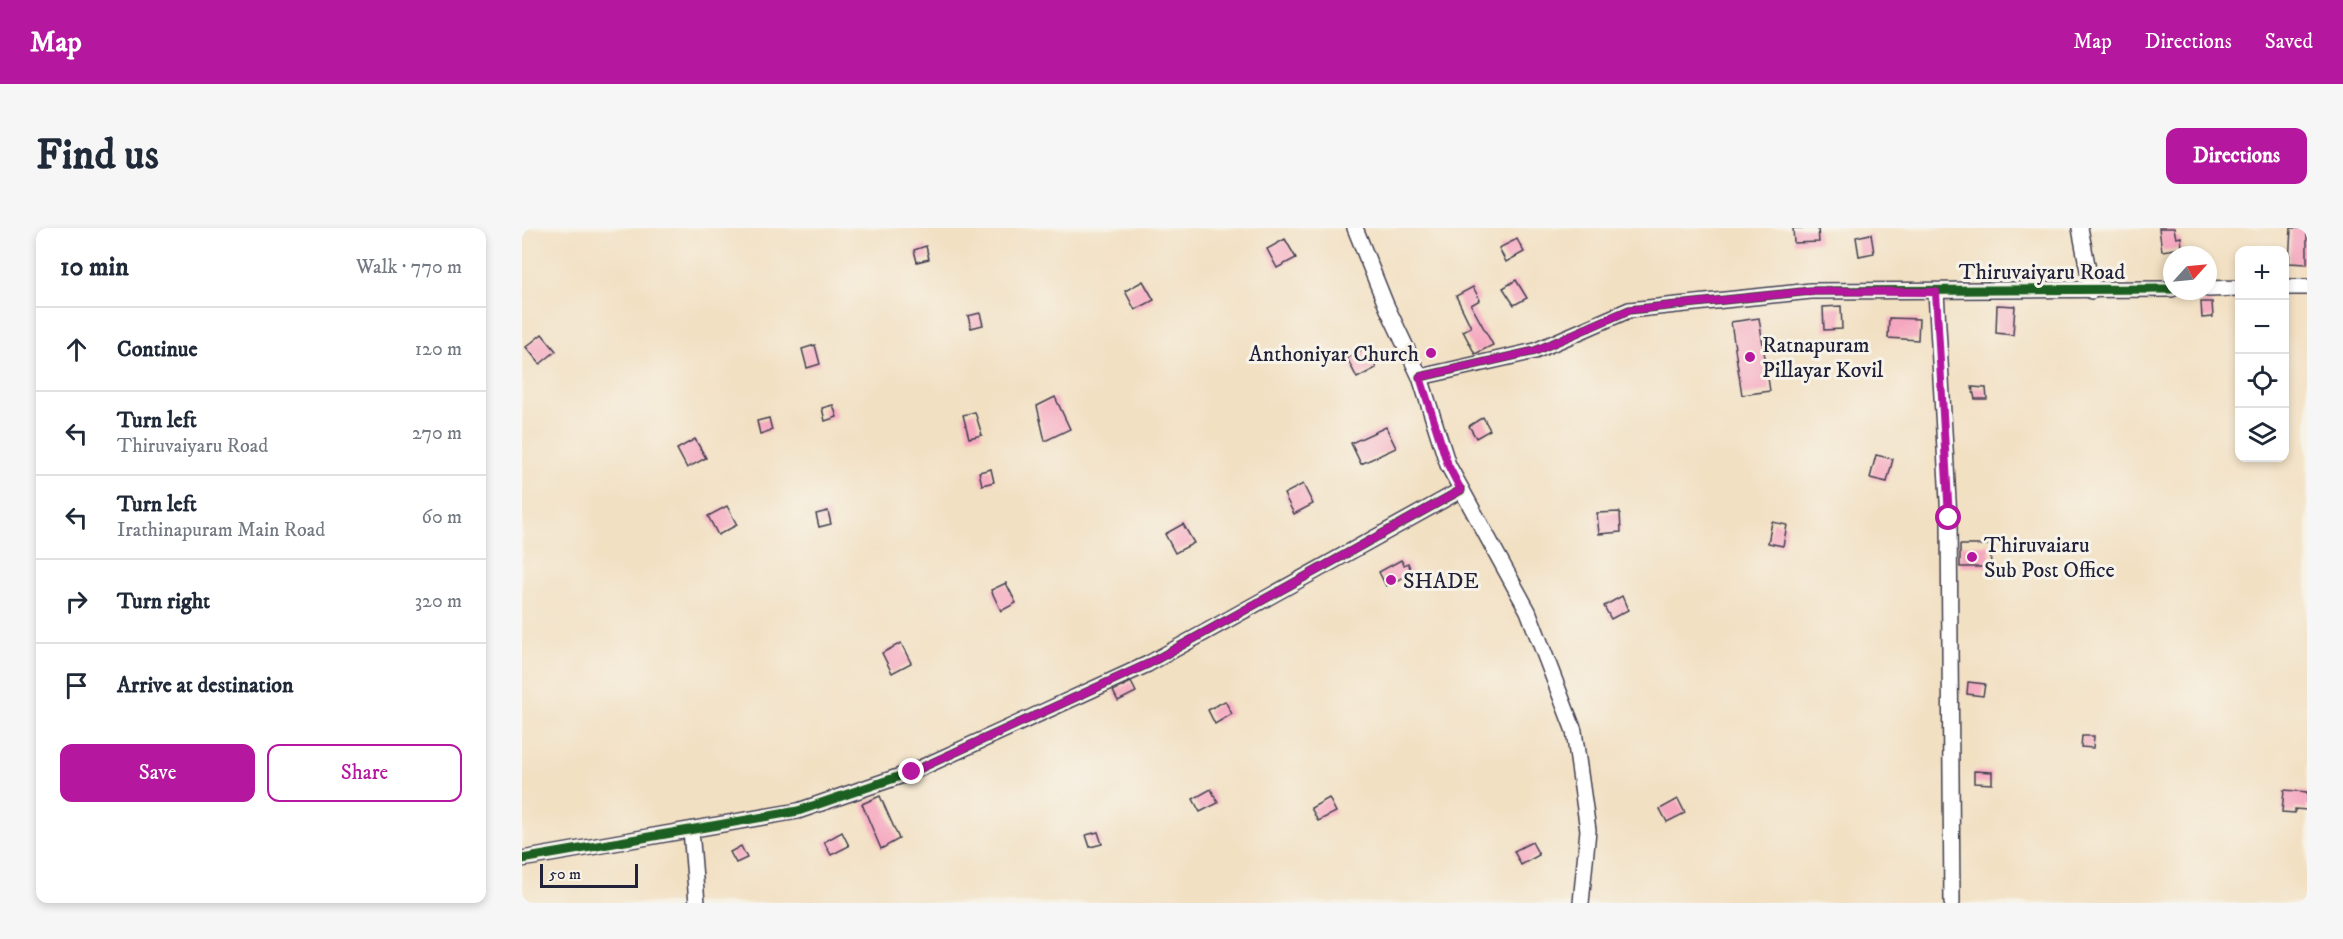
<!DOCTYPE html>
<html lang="en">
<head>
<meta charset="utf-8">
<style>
  :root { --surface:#fff; --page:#f6f6f7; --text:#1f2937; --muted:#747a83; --line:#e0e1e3; --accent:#b5179e }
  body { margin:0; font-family:"IM FELL DW Pica",serif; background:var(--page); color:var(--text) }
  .controls { position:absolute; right:18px; top:18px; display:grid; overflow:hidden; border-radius:12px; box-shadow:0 3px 9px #0003 }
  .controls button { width:54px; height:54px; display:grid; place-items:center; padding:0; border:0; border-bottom:2px solid var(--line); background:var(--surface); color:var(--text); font:30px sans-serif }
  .compass { position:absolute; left:1641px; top:18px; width:54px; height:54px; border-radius:50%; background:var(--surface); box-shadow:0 3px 9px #0003; rotate:63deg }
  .scale { position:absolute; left:18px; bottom:15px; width:98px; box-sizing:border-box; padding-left:6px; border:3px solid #22223b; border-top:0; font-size:16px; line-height:21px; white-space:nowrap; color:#22223b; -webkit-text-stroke:4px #f7f3e8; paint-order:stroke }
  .stop { position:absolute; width:18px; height:18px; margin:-14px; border:4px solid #b5179e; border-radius:50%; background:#fff }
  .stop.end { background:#b5179e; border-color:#fff; box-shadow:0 2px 6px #0008 }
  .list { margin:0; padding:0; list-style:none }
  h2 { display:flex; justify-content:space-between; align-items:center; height:78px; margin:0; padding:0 24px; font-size:26px }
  h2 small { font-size:20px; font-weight:400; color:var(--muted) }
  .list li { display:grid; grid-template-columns:39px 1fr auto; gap:18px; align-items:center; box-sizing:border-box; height:84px; padding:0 24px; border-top:2px solid var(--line) }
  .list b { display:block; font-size:22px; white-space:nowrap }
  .list p { margin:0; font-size:20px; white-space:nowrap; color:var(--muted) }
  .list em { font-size:20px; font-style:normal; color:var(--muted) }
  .actions { display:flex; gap:12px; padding:18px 24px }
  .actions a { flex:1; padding:14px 0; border:2px solid var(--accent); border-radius:12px; text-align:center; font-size:21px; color:var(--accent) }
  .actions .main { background:var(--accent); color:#fff }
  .icon { flex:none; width:33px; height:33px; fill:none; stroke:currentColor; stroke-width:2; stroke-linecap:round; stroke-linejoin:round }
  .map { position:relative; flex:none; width:1785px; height:675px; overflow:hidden; border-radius:12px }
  header { display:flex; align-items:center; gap:36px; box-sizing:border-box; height:84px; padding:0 30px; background:var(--accent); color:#fff }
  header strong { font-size:28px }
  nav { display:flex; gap:33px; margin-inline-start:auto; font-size:21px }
  .intro { display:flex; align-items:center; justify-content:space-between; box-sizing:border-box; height:144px; padding:0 36px }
  h1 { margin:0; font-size:42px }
  .button { padding:15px 27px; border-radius:12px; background:var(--accent); color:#fff; font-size:21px; font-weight:700 }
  main { display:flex; gap:36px; padding:0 36px }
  aside { flex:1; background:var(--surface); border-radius:12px; box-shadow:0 3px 9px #0003 }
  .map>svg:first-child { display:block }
</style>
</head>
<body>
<header>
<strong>Map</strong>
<nav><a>Map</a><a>Directions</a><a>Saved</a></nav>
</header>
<div class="intro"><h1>Find us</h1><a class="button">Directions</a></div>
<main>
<aside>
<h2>10 min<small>Walk · 770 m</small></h2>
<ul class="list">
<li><svg class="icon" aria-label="ahead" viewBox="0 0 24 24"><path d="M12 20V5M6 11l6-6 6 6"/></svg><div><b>Continue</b></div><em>120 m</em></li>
<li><svg class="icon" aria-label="left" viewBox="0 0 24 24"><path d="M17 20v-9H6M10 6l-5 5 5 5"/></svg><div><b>Turn left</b><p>Thiruvaiyaru Road</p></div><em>270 m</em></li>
<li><svg class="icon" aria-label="left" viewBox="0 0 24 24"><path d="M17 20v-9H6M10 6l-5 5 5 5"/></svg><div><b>Turn left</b><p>Irathinapuram Main Road</p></div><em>60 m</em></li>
<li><svg class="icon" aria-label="right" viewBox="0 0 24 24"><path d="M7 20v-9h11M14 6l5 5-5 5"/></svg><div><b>Turn right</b></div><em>320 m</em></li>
<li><svg class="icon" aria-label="arrive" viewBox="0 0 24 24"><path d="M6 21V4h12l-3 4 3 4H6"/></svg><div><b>Arrive at destination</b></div></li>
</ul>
<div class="actions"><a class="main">Save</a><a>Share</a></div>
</aside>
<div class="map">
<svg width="1785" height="675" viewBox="0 0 1785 675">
  <rect width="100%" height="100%" fill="#f7f3e8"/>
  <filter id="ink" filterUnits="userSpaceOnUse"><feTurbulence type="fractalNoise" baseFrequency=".0167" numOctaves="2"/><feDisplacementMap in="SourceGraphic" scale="12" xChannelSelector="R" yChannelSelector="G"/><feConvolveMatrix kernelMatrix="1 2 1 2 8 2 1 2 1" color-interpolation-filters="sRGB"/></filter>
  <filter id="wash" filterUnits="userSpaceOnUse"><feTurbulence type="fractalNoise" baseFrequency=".008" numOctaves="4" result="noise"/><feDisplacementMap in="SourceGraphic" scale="24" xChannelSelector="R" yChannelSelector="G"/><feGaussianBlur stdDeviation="1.35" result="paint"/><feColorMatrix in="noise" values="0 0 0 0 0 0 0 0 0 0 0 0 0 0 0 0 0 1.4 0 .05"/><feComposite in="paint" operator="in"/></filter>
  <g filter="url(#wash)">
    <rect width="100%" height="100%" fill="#f2e0c3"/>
    <g id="blocks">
      <g fill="#f5a7bf">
        <polygon points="1271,0 1296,0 1297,14 1272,15"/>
        <polygon points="1637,0 1652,0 1654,10 1659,9 1660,20 1640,23"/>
        <polygon points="1769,0 1785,0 1785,36 1767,35"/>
        <polygon points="1349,6 1352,25 1337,28 1334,9"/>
        <polygon points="763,11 774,30 755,40 745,21"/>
        <polygon points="995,11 1002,24 984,34 977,20"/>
        <polygon points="404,18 407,31 395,34 392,22"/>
        <polygon points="994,52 1005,70 992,77 981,60"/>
        <polygon points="621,53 632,72 613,82 603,63"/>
        <polygon points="951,59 958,72 949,77 971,117 953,126 941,103 949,99 934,68"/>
        <polygon points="1679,74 1690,74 1691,89 1680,90"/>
        <polygon points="1475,77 1493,78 1491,107 1474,105"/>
        <polygon points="1319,78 1320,101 1302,102 1301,79"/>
        <polygon points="458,85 461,97 449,100 446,88"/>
        <polygon points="1237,90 1248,163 1220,167 1209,94"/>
        <polygon points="1367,90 1397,91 1396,112 1366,110"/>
        <polygon points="20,106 34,123 18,136 4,119"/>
        <polygon points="293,117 298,136 285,140 280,121"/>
        <polygon points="844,120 854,140 835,150 825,130"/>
        <polygon points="1450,159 1464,160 1465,171 1453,171"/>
        <polygon points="533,169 548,201 523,213 515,178"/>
        <polygon points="311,177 315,189 303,193 300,180"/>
        <polygon points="453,184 460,207 447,210 441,187"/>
        <polygon points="961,189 968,202 954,210 947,198"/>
        <polygon points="247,190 250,202 238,206 235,193"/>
        <polygon points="864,199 874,220 839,236 829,215"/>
        <polygon points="173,211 184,230 165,240 155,221"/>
        <polygon points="1354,227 1371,231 1365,254 1348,250"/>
        <polygon points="469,241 472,254 460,257 457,244"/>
        <polygon points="781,256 791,276 772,286 762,266"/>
        <polygon points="205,278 215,297 196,307 186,288"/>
        <polygon points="306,283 309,296 297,299 294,286"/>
        <polygon points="1098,284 1099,304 1077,306 1075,285"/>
        <polygon points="1250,294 1265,297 1261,318 1246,315"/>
        <polygon points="661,296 672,315 653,325 643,306"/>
        <polygon points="1438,317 1468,317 1469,339 1438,339"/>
        <polygon points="879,332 882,337 886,335 890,345 864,358 857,344"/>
        <polygon points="484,355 494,375 479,383 469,362"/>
        <polygon points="1100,368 1106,382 1089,391 1082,378"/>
        <polygon points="379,415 389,435 370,445 360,425"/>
        <polygon points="609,454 614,464 596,473 591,463"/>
        <polygon points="1446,454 1463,456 1461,468 1445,466"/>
        <polygon points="703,473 710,486 693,496 686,482"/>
        <polygon points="1560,508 1572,508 1571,520 1559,519"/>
        <polygon points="1452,543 1470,544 1470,556 1452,555"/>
        <polygon points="689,561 696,575 678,584 671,571"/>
        <polygon points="1762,562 1785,564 1785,582 1773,581 1773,585 1760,584"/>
        <polygon points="358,568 377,611 359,621 340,576"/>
        <polygon points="807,570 814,584 796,593 789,580"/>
        <polygon points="1156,571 1163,585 1145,594 1138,581"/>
        <polygon points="320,604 327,618 309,627 302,614"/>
        <polygon points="576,604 580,616 568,619 564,607"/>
        <polygon points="1010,614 1017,627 999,637 992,623"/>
        <polygon points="219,618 225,630 214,635 208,624"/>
      </g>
    </g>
  </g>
  <g filter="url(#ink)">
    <use href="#blocks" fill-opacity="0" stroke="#413e4f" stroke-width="1.5"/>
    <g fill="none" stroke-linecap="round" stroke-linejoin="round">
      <defs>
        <g id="street">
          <polyline points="833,0 864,77 898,149 926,237 1006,383 1052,503 1066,602 1059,675"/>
          <polyline points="1558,0 1570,63"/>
          <polyline points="1762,59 1785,59"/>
          <polyline points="1686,61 1718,60"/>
          <polyline points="1414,64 1427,290 1430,675"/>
          <polyline points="898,149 1013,123 1107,82 1289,63 1650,61"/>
          <polyline points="169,602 175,675"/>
          <polyline points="0,631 276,583 390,544 626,436 939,262"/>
        </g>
      </defs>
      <use href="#street" stroke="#413e4f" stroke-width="18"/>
      <use href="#street" stroke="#fff" stroke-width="15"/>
      <defs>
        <g id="cycleway">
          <polyline points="898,149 1013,123 1107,82 1289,63 1650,61"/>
          <polyline points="0,631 276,583 390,544 626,436 939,262"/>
        </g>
      </defs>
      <use href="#cycleway" stroke="#f7f3e8" stroke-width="13"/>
      <use href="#cycleway" stroke="#1b5e20" stroke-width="9"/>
    </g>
  </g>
  <g fill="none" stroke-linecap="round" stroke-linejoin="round" filter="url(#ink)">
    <polyline stroke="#b5179e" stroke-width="8" points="390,544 626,436 939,262 926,237 898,149 1013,123 1107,82 1289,63 1414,64 1427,290"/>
  </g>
  <g fill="#b5179e" stroke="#f7f3e8" stroke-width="2">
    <circle cx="909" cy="125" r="6"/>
    <circle cx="1228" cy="129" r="6"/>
    <circle cx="1450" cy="329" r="6"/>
    <circle cx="869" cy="352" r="6"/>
  </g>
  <g text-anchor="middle" stroke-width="6" stroke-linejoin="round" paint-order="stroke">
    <g font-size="22" fill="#22223b" stroke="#f7f3e8">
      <text x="1520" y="51">Thiruvaiyaru Road</text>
    </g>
    <g font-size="22" fill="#22223b" stroke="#f7f3e8" text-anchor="start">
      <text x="1240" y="124">Ratnapuram<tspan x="1240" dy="25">Pillayar Kovil</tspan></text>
      <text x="897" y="133" text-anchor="end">Anthoniyar Church</text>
      <text x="1462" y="324">Thiruvaiaru<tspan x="1462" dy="25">Sub Post Office</tspan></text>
      <text x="881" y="360">SHADE</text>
    </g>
  </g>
</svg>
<div class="controls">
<button>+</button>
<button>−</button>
<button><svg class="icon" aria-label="locate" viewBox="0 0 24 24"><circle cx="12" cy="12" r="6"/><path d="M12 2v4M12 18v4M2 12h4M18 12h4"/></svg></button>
<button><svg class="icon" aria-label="layers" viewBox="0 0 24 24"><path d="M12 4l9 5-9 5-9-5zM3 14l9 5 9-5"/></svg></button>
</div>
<svg class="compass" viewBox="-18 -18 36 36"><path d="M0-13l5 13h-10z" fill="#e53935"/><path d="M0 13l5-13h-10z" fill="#747a83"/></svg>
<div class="scale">50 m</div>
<div class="stop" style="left:1427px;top:290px"></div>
<div class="stop end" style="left:390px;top:544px"></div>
</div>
</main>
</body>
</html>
